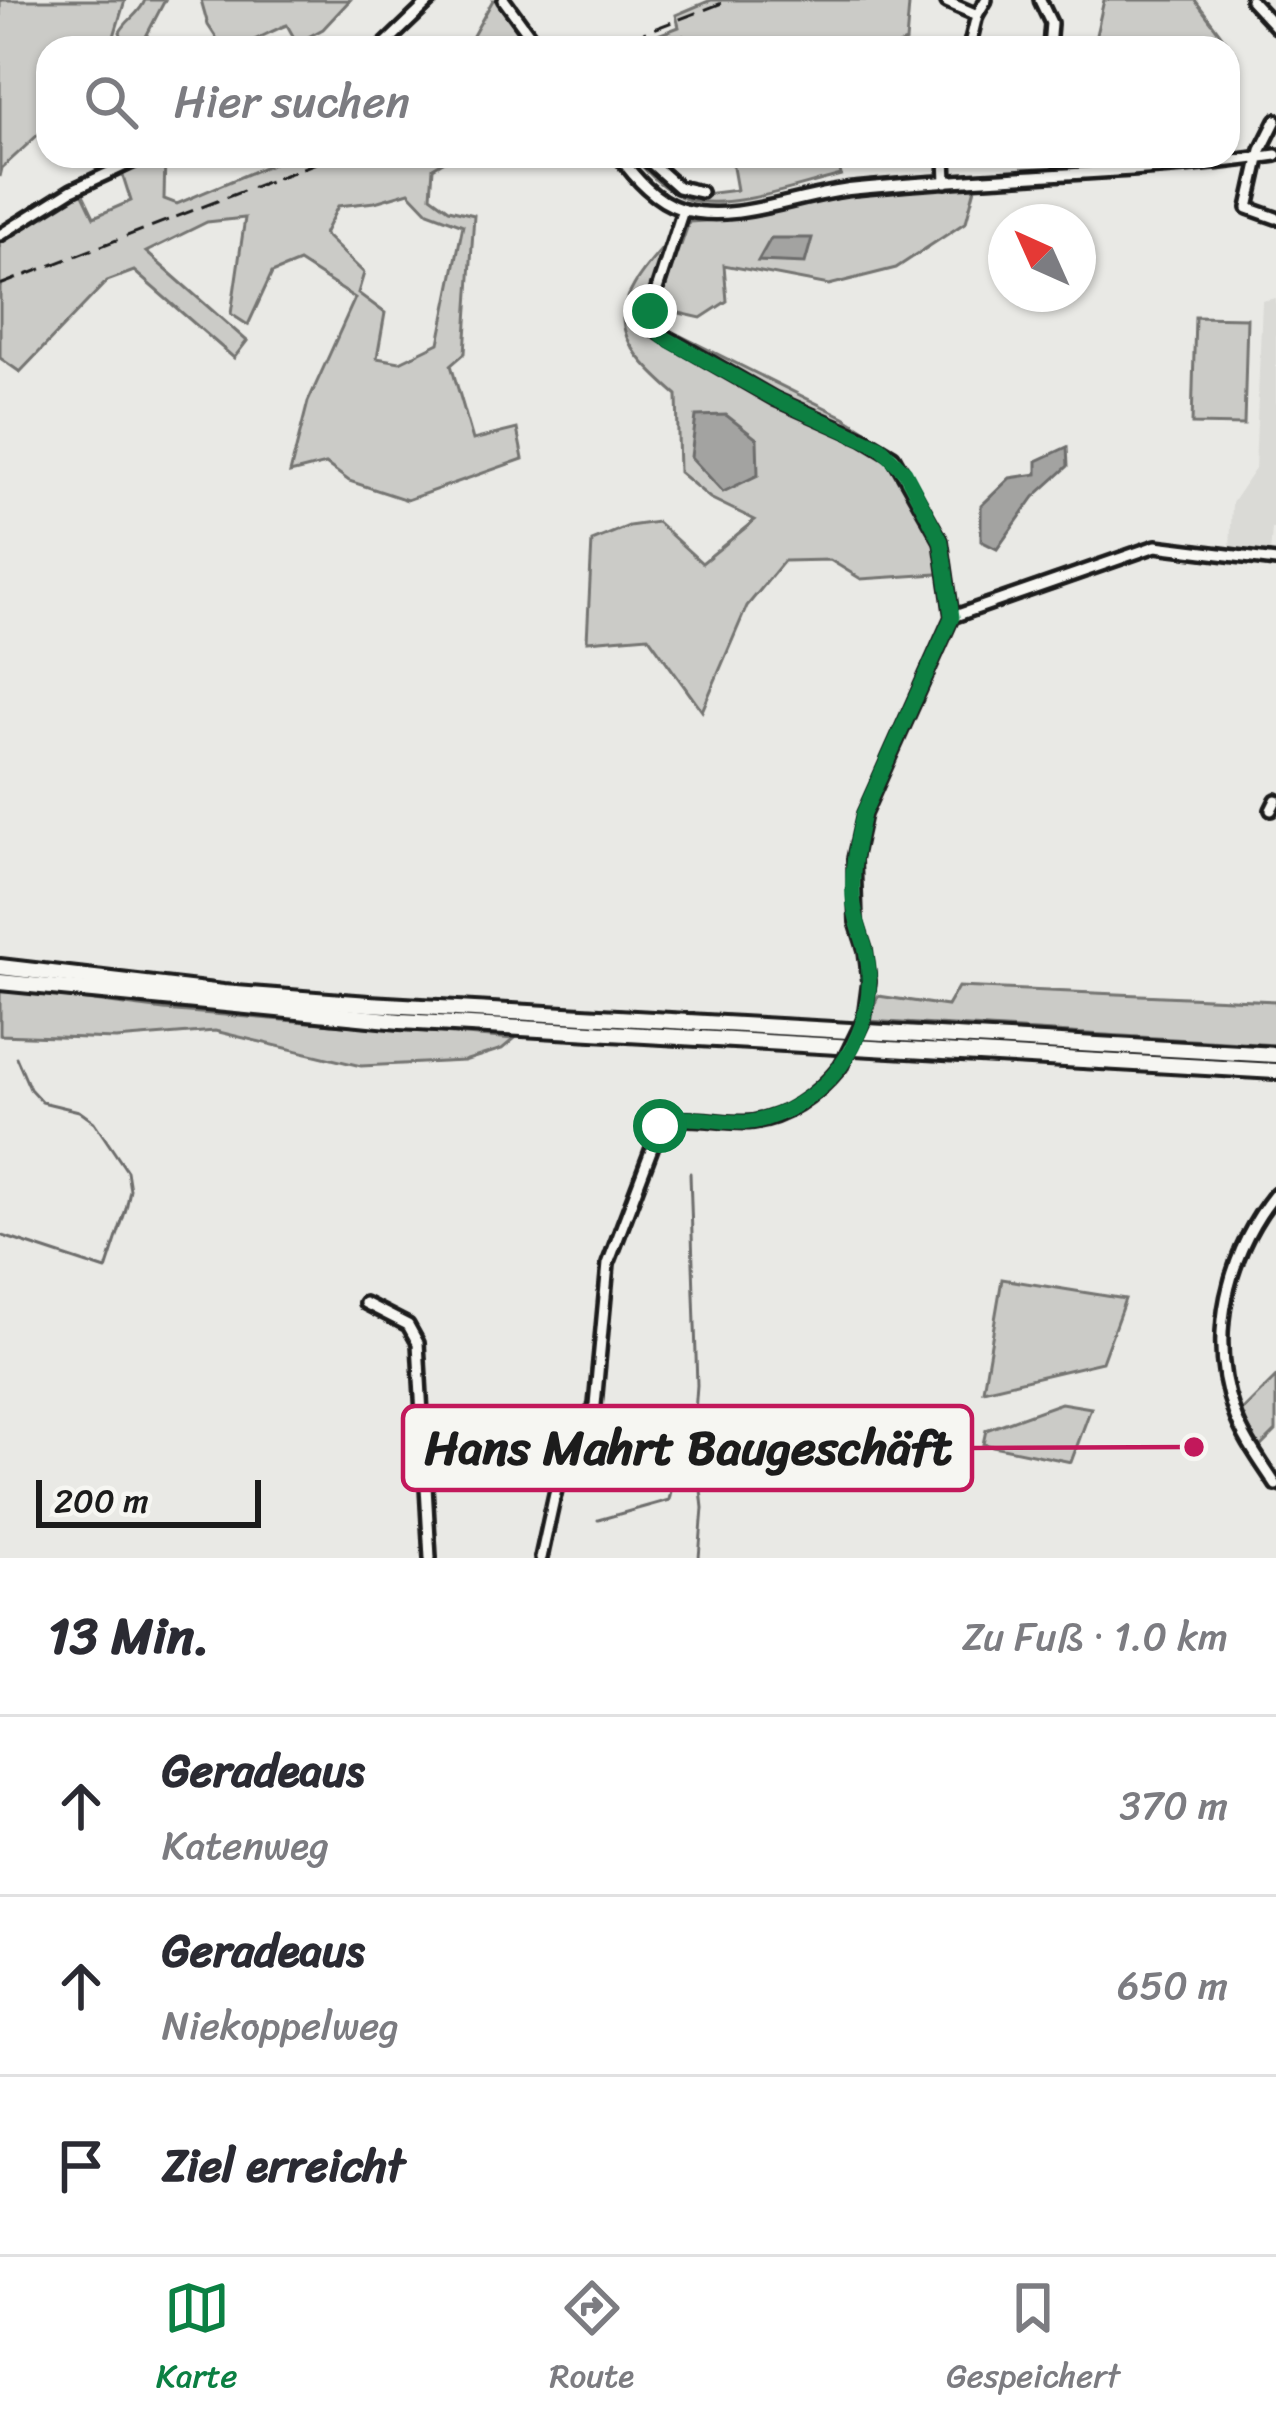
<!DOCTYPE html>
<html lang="de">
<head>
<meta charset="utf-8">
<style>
  :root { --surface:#fff; --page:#f7f7f7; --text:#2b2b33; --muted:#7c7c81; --line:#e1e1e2; --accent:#0b8043 }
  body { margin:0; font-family:Sriracha,sans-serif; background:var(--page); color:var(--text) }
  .compass { position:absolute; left:988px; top:204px; width:108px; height:108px; border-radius:50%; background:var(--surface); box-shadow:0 3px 9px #0004; rotate:315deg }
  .scale { position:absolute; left:36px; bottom:30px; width:225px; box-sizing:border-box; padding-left:12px; border:6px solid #1c1c1c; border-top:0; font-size:33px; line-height:42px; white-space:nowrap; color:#1c1c1c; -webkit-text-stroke:9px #f6f6f2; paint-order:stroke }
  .stop { position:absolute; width:36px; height:36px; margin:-27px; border:9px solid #0b8043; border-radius:50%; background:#fff }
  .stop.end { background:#0b8043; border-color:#fff; box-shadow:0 3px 12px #0008 }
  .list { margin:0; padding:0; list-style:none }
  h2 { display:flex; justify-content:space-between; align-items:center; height:156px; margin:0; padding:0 48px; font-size:51px }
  h2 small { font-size:39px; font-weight:400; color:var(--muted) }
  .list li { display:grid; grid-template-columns:78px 1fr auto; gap:36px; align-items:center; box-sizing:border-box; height:180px; padding:0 48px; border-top:3px solid var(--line) }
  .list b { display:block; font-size:45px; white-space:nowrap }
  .list p { margin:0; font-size:39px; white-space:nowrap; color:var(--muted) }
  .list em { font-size:39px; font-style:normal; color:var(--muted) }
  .icon { flex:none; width:66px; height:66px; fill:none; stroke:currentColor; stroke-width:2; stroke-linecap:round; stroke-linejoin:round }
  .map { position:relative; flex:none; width:1276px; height:1558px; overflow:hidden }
  .search { position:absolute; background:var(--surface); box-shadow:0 3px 9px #0004; left:36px; right:36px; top:36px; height:132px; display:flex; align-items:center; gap:30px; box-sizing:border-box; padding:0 42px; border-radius:36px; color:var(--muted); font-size:45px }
  .sheet { height:696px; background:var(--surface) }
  nav { display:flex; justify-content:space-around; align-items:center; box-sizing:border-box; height:168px; border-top:3px solid var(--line); background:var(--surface); font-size:33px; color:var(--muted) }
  nav a { display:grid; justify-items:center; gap:6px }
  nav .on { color:var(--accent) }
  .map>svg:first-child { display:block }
</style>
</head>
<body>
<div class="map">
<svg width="1276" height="1558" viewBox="0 0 1276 1558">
  <rect width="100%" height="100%" fill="#e9e9e5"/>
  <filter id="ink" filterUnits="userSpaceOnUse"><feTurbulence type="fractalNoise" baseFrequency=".00833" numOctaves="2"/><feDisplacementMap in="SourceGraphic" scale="24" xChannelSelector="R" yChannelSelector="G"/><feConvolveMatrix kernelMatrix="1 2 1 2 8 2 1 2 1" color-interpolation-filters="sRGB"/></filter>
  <g filter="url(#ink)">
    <polygon fill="#dadad6" points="1276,298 1276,529 1272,529 1270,555 1230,549 1232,503 1255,469 1262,301"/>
    <g fill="#cbcbc7" stroke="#747472" stroke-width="3" fill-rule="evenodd">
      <polygon points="0,0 125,0 112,43 118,48 48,48 48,135 40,133 2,168 0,177"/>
      <path d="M145,0H165L140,48H126L120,32C127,19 140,14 145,0Z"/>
      <path d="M201,0H350L323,29L297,43L287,25C265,33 246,48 223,48L208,25Z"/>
      <polygon points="493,0 495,0 532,48 466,48"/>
      <polygon points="711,0 905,0 909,5 906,42 892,48 687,48 683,36 654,48 624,48 679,27 676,15"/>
      <polygon points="1104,0 1195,0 1237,56 1234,95 1228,96 1228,48 1093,48"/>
      <path d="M165,156L164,199L177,204L290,156H453L433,168L431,196L449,209L474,215L465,353L451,365L473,440L517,429L523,459L407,500L349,481L326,464L290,473L308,402L355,298L299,262L272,273L248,325L231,314L245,218L207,222L146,252L247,341L234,358L134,271L107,281L20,372L0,358V241L81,190L94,217L131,201L122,173ZM409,192L428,212L463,225L439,343L400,362L377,358L385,313L358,293L364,273L324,234L338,206L375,202Z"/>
      <path d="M633,156H650L680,183L678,189L697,195L737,190L731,156H786L806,164L837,158L841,175C800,185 724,213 684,198C663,189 648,173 633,156Z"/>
      <path d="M976,184L966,222L896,268L829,285L724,265L727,301L701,318L657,308L659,325L844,417L898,451L947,539L952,573L861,579L830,560L784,561L747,606L702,711L648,636L587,641L592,541L629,526L657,522L702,563L755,520L710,498L679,472L677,395C606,334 607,309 669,241L681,245L689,222L735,219L842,194Z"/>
      <polygon points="1195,317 1247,318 1244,425 1192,424"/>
      <polygon points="958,987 1276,1001 1276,1045 868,1021 878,996 947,1006"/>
      <polygon points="0,989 164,1010 514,1039 502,1049 464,1061 361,1066 215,1031 116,1039 0,1035"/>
      <polygon points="1002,1279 1125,1299 1102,1362 983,1390"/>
      <polygon points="1276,1377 1276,1431 1260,1447 1240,1413"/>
      <polygon points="1061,1403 1091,1408 1071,1462 983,1444 986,1430"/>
    </g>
    <g fill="#a3a3a1" stroke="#6d6d6c" stroke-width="3">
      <polygon points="771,238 812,238 805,263 758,261"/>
      <polygon points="726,415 757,439 758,475 723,492 691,457 696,416"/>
      <polygon points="1067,447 1068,466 1034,497 997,549 981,541 981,506 1010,478 1037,474 1037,461"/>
    </g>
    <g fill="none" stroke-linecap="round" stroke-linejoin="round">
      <g stroke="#6d6d6c" stroke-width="3">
        <polyline points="690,1173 697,1385 694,1426 703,1508 699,1558"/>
        <polyline points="0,1235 106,1270 126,1209 130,1190 127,1171 94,1122 79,1111 42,1102 30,1089 16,1057"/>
        <polyline points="620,1426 678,1438 677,1463 694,1461"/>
        <polyline points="598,1520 669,1500 677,1463"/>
      </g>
      <defs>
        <g id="minor">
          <polyline points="504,0 539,48"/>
          <polyline points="1040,0 1051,23 1049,48"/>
          <polyline points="1251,0 1276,27"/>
          <polyline points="947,2 977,15"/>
          <polyline points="381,48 431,0"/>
          <polyline points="969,48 977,15 986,0"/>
          <polyline points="1276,120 1261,150 1248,208 1276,218"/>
          <path d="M619,156C635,178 655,201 681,209C735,225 800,194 854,189C994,174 1136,176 1276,155"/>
          <polyline points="643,156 678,187 701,192"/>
          <polyline points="945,156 946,182"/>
          <polyline points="683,210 650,311 656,331 775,399 863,438 893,456 941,541 952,617 864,814 854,859 856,922 865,950 869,981 864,1019"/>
          <polyline points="0,235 72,190 145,156"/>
          <polyline points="952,617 1156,546 1276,561"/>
          <polyline points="1271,810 1276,800"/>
          <path d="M1276,1193C1227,1254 1207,1337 1234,1412C1243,1438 1261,1462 1276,1485"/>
          <polyline points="365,1303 408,1325 418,1343 430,1558"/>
          <path d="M541,1558L559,1476L595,1405L608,1264L660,1127C679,1110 726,1126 753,1122C789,1117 819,1093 841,1066"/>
        </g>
        <g id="highway">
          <polyline points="0,967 223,993 369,1004 1276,1055"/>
          <polyline points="0,982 400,1021 1276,1071"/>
        </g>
      </defs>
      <use href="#minor" stroke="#1c1c1c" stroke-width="18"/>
      <use href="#highway" stroke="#1c1c1c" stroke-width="22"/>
      <use href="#minor" stroke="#f6f6f2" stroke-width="9"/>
      <use href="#highway" stroke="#f6f6f2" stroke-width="14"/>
      <g stroke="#1c1c1c" stroke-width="3" stroke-dasharray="18 9" stroke-linecap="butt">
        <polyline points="604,48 730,0"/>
        <polyline points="0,285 334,156"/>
      </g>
      <defs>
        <polyline id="minor-bridge" points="841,1066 864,1019"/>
      </defs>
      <use href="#minor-bridge" stroke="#1c1c1c" stroke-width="18" stroke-linecap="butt"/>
      <use href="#minor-bridge" stroke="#f6f6f2" stroke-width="9"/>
    </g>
  </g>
  <g fill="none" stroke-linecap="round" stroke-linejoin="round" filter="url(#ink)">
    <path stroke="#0b8043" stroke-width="15" d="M650,311L652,324L663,337L775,399L880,447L905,472L941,541L952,617L863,814C857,841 851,868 853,896C854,916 861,932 866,950C880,1017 846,1082 785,1111C774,1116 762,1121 750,1122C723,1125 680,1109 660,1126"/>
  </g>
  <path fill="none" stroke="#c2185b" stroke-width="4.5" d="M1194 1447L972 1448"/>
  <circle fill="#c2185b" stroke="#f6f6f2" stroke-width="4.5" cx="1194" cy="1447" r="12"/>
  <rect fill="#f6f6f2" stroke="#c2185b" stroke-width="4.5" x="403" y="1406" width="569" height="84" rx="12"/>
  <g font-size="48" text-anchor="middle" font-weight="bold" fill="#1c1c1c">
    <text x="688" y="1464">Hans Mahrt Baugeschäft</text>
  </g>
</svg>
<svg class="compass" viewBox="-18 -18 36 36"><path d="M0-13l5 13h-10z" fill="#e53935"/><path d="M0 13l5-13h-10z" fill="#7c7c81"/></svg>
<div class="scale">200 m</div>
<div class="stop" style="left:660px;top:1126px"></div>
<div class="stop end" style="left:650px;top:311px"></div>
<div class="search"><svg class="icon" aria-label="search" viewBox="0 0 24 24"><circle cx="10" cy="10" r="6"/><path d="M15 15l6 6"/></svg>Hier suchen</div>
</div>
<section class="sheet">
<h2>13 Min.<small>Zu Fuß · 1.0 km</small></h2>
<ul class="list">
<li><svg class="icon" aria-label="ahead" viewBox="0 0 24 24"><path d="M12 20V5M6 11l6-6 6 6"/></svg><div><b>Geradeaus</b><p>Katenweg</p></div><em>370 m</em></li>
<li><svg class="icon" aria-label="ahead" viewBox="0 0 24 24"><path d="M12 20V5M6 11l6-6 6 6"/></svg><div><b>Geradeaus</b><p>Niekoppelweg</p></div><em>650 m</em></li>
<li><svg class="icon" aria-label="arrive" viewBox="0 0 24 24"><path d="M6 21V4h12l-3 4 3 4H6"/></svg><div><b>Ziel erreicht</b></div></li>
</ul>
</section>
<nav>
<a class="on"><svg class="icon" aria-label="map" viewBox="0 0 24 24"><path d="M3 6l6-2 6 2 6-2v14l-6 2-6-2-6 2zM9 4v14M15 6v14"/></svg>Karte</a>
<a><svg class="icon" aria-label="directions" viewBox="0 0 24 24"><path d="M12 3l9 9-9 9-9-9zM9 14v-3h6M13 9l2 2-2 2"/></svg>Route</a>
<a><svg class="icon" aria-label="saved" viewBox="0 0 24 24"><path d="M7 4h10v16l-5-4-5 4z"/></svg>Gespeichert</a>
</nav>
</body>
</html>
